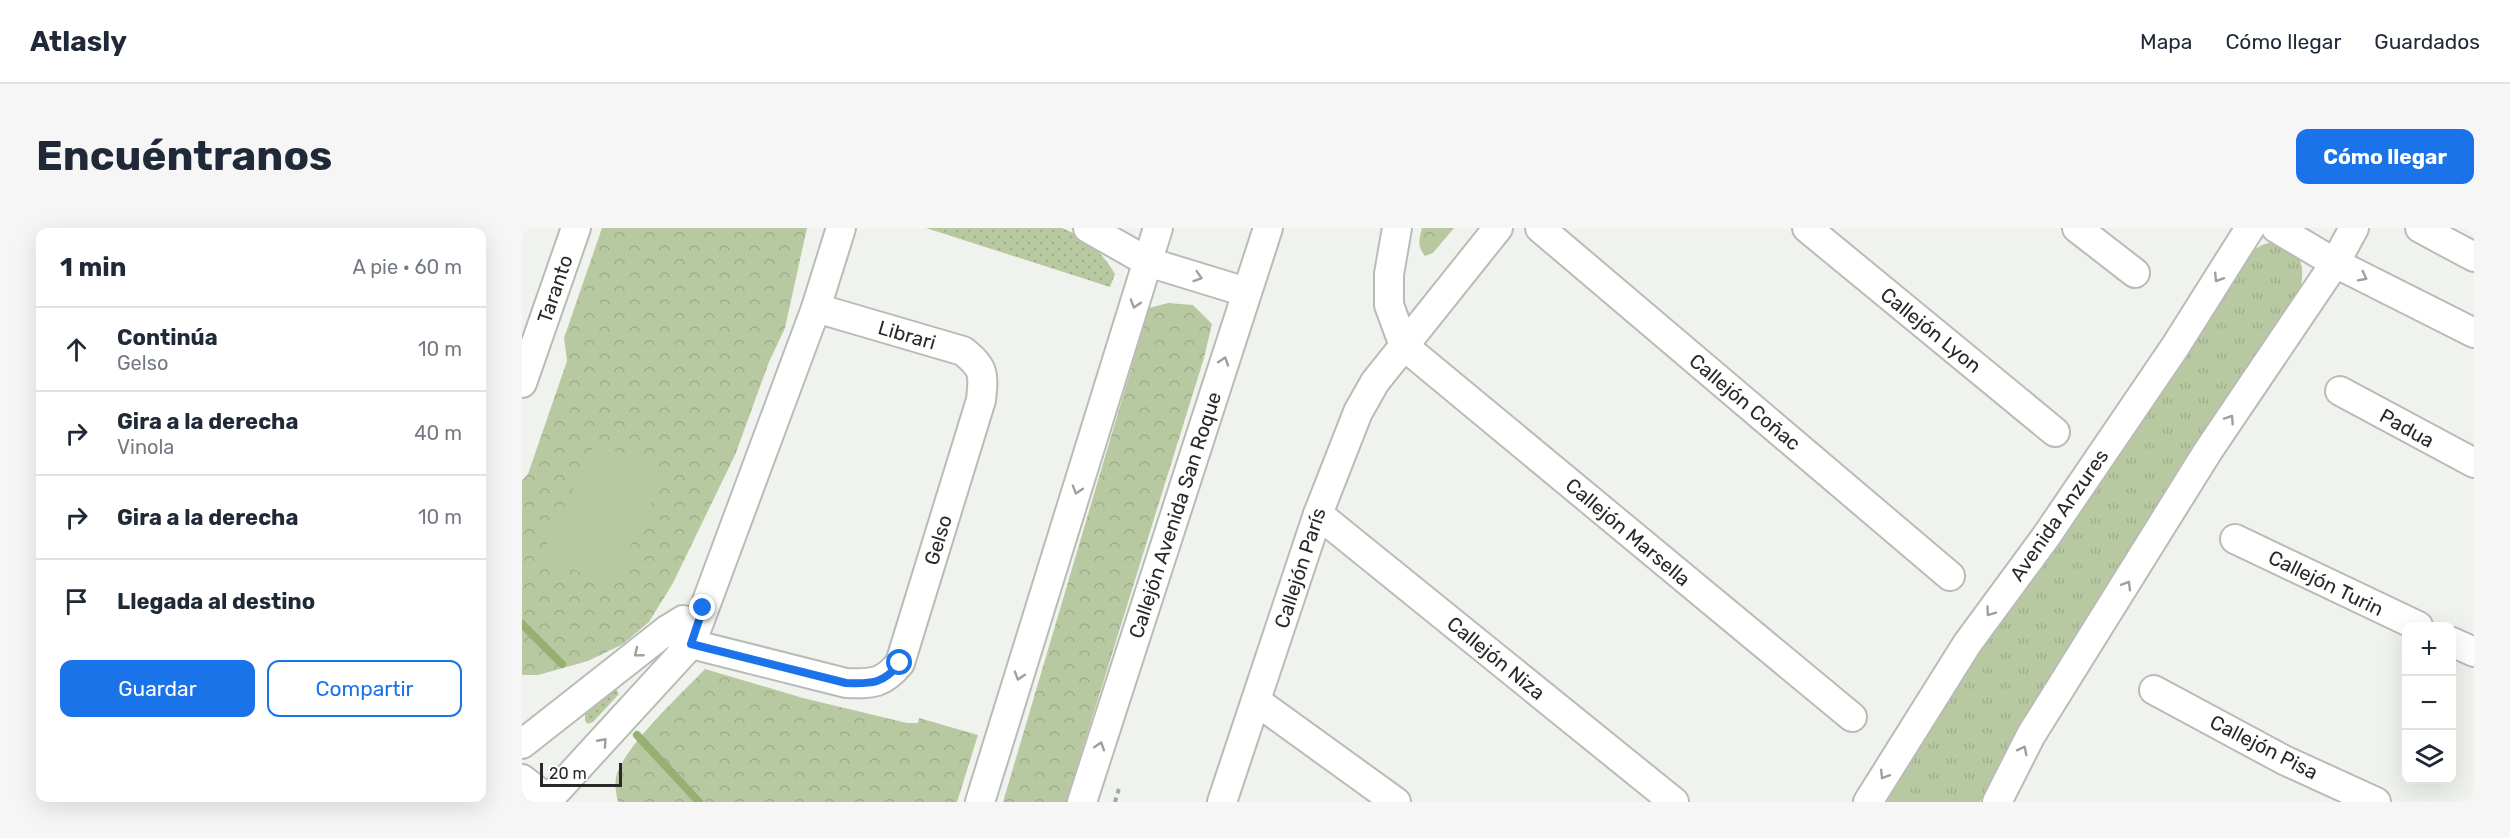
<!DOCTYPE html>
<html lang="es">
<head>
<meta charset="utf-8">
<style>
  :root { --surface:#fff; --page:#f6f6f7; --text:#1f2937; --muted:#747a83; --line:#e0e1e3; --accent:#1a73e8 }
  body { margin:0; font-family:Rubik,sans-serif; background:var(--page); color:var(--text) }
  .controls { position:absolute; right:18px; bottom:18px; display:grid; overflow:hidden; border-radius:12px; box-shadow:0 6px 24px #0002 }
  .controls button { width:54px; height:54px; display:grid; place-items:center; padding:0; border:0; border-bottom:2px solid var(--line); background:var(--surface); color:var(--text); font:30px sans-serif }
  .scale { position:absolute; left:18px; bottom:15px; width:82px; box-sizing:border-box; padding-left:6px; border:3px solid #292a28; border-top:0; font-size:16px; line-height:21px; white-space:nowrap; color:#292a28; -webkit-text-stroke:4px #fff; paint-order:stroke }
  .stop { position:absolute; width:18px; height:18px; margin:-14px; border:4px solid #1a73e8; border-radius:50%; background:#fff }
  .stop.end { background:#1a73e8; border-color:#fff; box-shadow:0 2px 6px #0008 }
  .list { margin:0; padding:0; list-style:none }
  h2 { display:flex; justify-content:space-between; align-items:center; height:78px; margin:0; padding:0 24px; font-size:26px }
  h2 small { font-size:20px; font-weight:400; color:var(--muted) }
  .list li { display:grid; grid-template-columns:39px 1fr auto; gap:18px; align-items:center; box-sizing:border-box; height:84px; padding:0 24px; border-top:2px solid var(--line) }
  .list b { display:block; font-size:22px; white-space:nowrap }
  .list p { margin:0; font-size:20px; white-space:nowrap; color:var(--muted) }
  .list em { font-size:20px; font-style:normal; color:var(--muted) }
  .actions { display:flex; gap:12px; padding:18px 24px }
  .actions a { flex:1; padding:14px 0; border:2px solid var(--accent); border-radius:12px; text-align:center; font-size:21px; color:var(--accent) }
  .actions .main { background:var(--accent); color:#fff }
  .icon { flex:none; width:33px; height:33px; fill:none; stroke:currentColor; stroke-width:2; stroke-linecap:round; stroke-linejoin:round }
  .map { position:relative; flex:none; width:1952px; height:574px; overflow:hidden; border-radius:12px }
  header { display:flex; align-items:center; gap:36px; box-sizing:border-box; height:84px; padding:0 30px; background:var(--surface); border-bottom:2px solid var(--line) }
  header strong { font-size:28px }
  nav { display:flex; gap:33px; margin-inline-start:auto; font-size:21px }
  .intro { display:flex; align-items:center; justify-content:space-between; box-sizing:border-box; height:144px; padding:0 36px }
  h1 { margin:0; font-size:42px }
  .button { padding:15px 27px; border-radius:12px; background:var(--accent); color:#fff; font-size:21px; font-weight:700 }
  main { display:flex; gap:36px; padding:0 36px }
  aside { flex:1; background:var(--surface); border-radius:12px; box-shadow:0 6px 24px #0002 }
  .map>svg:first-child { display:block }
</style>
</head>
<body>
<header>
<strong>Atlasly</strong>
<nav><a>Mapa</a><a>Cómo llegar</a><a>Guardados</a></nav>
</header>
<div class="intro"><h1>Encuéntranos</h1><a class="button">Cómo llegar</a></div>
<main>
<aside>
<h2>1 min<small>A pie · 60 m</small></h2>
<ul class="list">
<li><svg class="icon" aria-label="ahead" viewBox="0 0 24 24"><path d="M12 20V5M6 11l6-6 6 6"/></svg><div><b>Continúa</b><p>Gelso</p></div><em>10 m</em></li>
<li><svg class="icon" aria-label="right" viewBox="0 0 24 24"><path d="M7 20v-9h11M14 6l5 5-5 5"/></svg><div><b>Gira a la derecha</b><p>Vinola</p></div><em>40 m</em></li>
<li><svg class="icon" aria-label="right" viewBox="0 0 24 24"><path d="M7 20v-9h11M14 6l5 5-5 5"/></svg><div><b>Gira a la derecha</b></div><em>10 m</em></li>
<li><svg class="icon" aria-label="arrive" viewBox="0 0 24 24"><path d="M6 21V4h12l-3 4 3 4H6"/></svg><div><b>Llegada al destino</b></div></li>
</ul>
<div class="actions"><a class="main">Guardar</a><a>Compartir</a></div>
</aside>
<div class="map">
<svg width="1952" height="574" viewBox="0 0 1952 574">
  <defs>
    <pattern id="grass-tufts" width="24" height="20" patternUnits="userSpaceOnUse" patternTransform="scale(1.5)"><rect width="24" height="20" fill="#b8c9a2"/><path d="M3 7l-1-3M5 7V3M7 7l1-3M15 17l-1-3M17 17v-4M19 17l1-3" fill="none" stroke="#9ead8c"/></pattern>
    <pattern id="park-crowns" width="20" height="18" patternUnits="userSpaceOnUse" patternTransform="scale(1.5)"><rect width="20" height="18" fill="#b8c9a2"/><path d="M2 6a3 3 0 1 1 6 0M12 15a3 3 0 1 1 6 0" fill="none" stroke="#9ead8c"/></pattern>
    <pattern id="garden-dots" width="8" height="8" patternUnits="userSpaceOnUse" patternTransform="scale(1.5)"><rect width="8" height="8" fill="#b8c9a2"/><path d="M2 2h.1M6 6h.1" fill="none" stroke="#9ead8c" stroke-width="1.8" stroke-linecap="round"/></pattern>
  </defs>
  <rect width="100%" height="100%" fill="#f0f3ed"/>
  <path fill="url(#grass-tufts)" d="M1751,13C1779,25 1784,33 1778,64C1667,231 1551,396 1458,574H1365L1395,518L1462,416L1725,27L1738,18Z"/>
  <g fill="url(#park-crowns)">
    <polygon points="80,0 285,0 263,100 247,134 213,227 151,355 127,394 101,416 66,433 16,447 0,447 0,252 6,246 45,133 42,110"/>
    <path d="M900,0H932L911,25L903,28C895,18 897,11 900,0Z"/>
    <polygon points="646,75 671,77 690,96 682,130 544,574 481,574 627,80"/>
    <path d="M183,441L281,470L385,495H396L397,490L456,507L435,574H96C94,566 92,554 95,546C104,517 160,465 183,441Z"/>
  </g>
  <g fill="url(#garden-dots)">
    <path d="M404,0H540C563,9 581,25 593,46L588,59Z"/>
    <polygon points="90,459 93,459 97,466 71,494 66,496 63,493 63,486"/>
  </g>
  <polygon fill="#b8c9a2" points="74,214 144,247 88,358 20,327"/>
  <g fill="none" stroke-linecap="round" stroke-linejoin="round">
    <g stroke="#95b072" stroke-width="8">
      <polyline points="0,396 40,436"/>
      <polyline points="115,507 177,574"/>
    </g>
    <defs>
      <g id="minor">
        <polyline points="566,0 626,34 724,64"/>
        <polyline points="875,0 867,46 867,77 882,118 1330,489"/>
        <polyline points="1018,0 1428,348"/>
        <polyline points="1285,0 1533,204"/>
        <polyline points="1555,0 1613,45"/>
        <polyline points="1754,0 1813,35 1952,105"/>
        <polyline points="1898,0 1952,29"/>
        <polyline points="0,155 54,0"/>
        <polyline points="1818,163 1952,235"/>
        <polyline points="796,286 1152,574"/>
        <polyline points="1713,311 1896,398"/>
        <path d="M145,402L169,416L324,455C350,456 361,456 378,435L459,172C462,145 462,140 441,123L294,80"/>
        <polyline points="1930,414 1952,424"/>
        <polyline points="1632,462 1762,532 1854,574"/>
        <polyline points="734,473 874,574"/>
        <polyline points="0,516 145,402 161,392"/>
        <polyline points="0,551 29,574"/>
        <polyline points="26,572 169,416 294,80 319,0"/>
        <polyline points="458,574 636,0"/>
        <polyline points="560,574 746,0"/>
        <polyline points="700,574 796,286 836,184 853,154 976,0"/>
        <polyline points="1346,574 1445,416 1523,310 1653,119 1728,0"/>
        <polyline points="1475,574 1509,507 1686,223 1813,35 1832,0"/>
      </g>
    </defs>
    <use href="#minor" stroke="#b9bcb6" stroke-width="32"/>
    <polyline stroke="#a5a7a3" stroke-width="4" stroke-dasharray="4.5 4.5" stroke-linecap="butt" points="593,574 598,557"/>
    <use href="#minor" stroke="#fff" stroke-width="28"/>
  </g>
  <defs><path id="oneway-chevron" d="M-2-3.5L2.5 0L-2 3.5" fill="none" stroke-width="1.6" stroke-linecap="round" stroke-linejoin="round" transform="scale(1.5)"/></defs>
  <g stroke="#9f9f9e">
    <use href="#oneway-chevron" transform="translate(676 49) rotate(17)"/>
    <use href="#oneway-chevron" transform="translate(1841 49) rotate(27)"/>
    <use href="#oneway-chevron" transform="translate(1696 50) rotate(122)"/>
    <use href="#oneway-chevron" transform="translate(613 76) rotate(107)"/>
    <use href="#oneway-chevron" transform="translate(702 133) rotate(-72)"/>
    <use href="#oneway-chevron" transform="translate(1708 191) rotate(-56)"/>
    <use href="#oneway-chevron" transform="translate(555 262) rotate(107)"/>
    <use href="#oneway-chevron" transform="translate(1605 357) rotate(-59)"/>
    <use href="#oneway-chevron" transform="translate(1468 384) rotate(126)"/>
    <use href="#oneway-chevron" transform="translate(116 425) rotate(141)"/>
    <use href="#oneway-chevron" transform="translate(497 448) rotate(107)"/>
    <use href="#oneway-chevron" transform="translate(81 514) rotate(-48)"/>
    <use href="#oneway-chevron" transform="translate(578 518) rotate(-72)"/>
    <use href="#oneway-chevron" transform="translate(1501 522) rotate(-63)"/>
    <use href="#oneway-chevron" transform="translate(1362 547) rotate(122)"/>
  </g>
  <g fill="none" stroke-linecap="round" stroke-linejoin="round">
    <path stroke="#1a73e8" stroke-width="8" d="M181,380L169,416L324,455C350,456 361,456 378,435"/>
  </g>
  <g text-anchor="middle" stroke-width="5" stroke-linejoin="round" paint-order="stroke">
    <g font-size="20" fill="#292a28" stroke="#fff">
      <text transform="translate(33 61) rotate(-71)" y="7">Taranto</text>
      <text transform="translate(1409 102) rotate(39)" y="7">Callejón Lyon</text>
      <text transform="translate(385 107) rotate(16)" y="7">Librari</text>
      <text transform="translate(1223 174) rotate(40)" y="7">Callejón Coñac</text>
      <text transform="translate(1885 200) rotate(29)" y="7">Padua</text>
      <text transform="translate(653 287) rotate(-72)" y="7">Callejón Avenida San Roque</text>
      <text transform="translate(1537 287) rotate(-55)" y="7">Avenida Anzures</text>
      <text transform="translate(1106 304) rotate(40)" y="7">Callejón Marsella</text>
      <text transform="translate(416 312) rotate(-73)" y="7">Gelso</text>
      <text transform="translate(778 340) rotate(-72)" y="7">Callejón París</text>
      <text transform="translate(1804 355) rotate(26)" y="7">Callejón Turin</text>
      <text transform="translate(974 430) rotate(39)" y="7">Callejón Niza</text>
      <text transform="translate(1742 519) rotate(27)" y="7">Callejón Pisa</text>
    </g>
  </g>
</svg>
<div class="controls">
<button>+</button>
<button>−</button>
<button><svg class="icon" aria-label="layers" viewBox="0 0 24 24"><path d="M12 4l9 5-9 5-9-5zM3 14l9 5 9-5"/></svg></button>
</div>
<div class="scale">20 m</div>
<div class="stop" style="left:378px;top:435px"></div>
<div class="stop end" style="left:181px;top:380px"></div>
</div>
</main>
</body>
</html>
